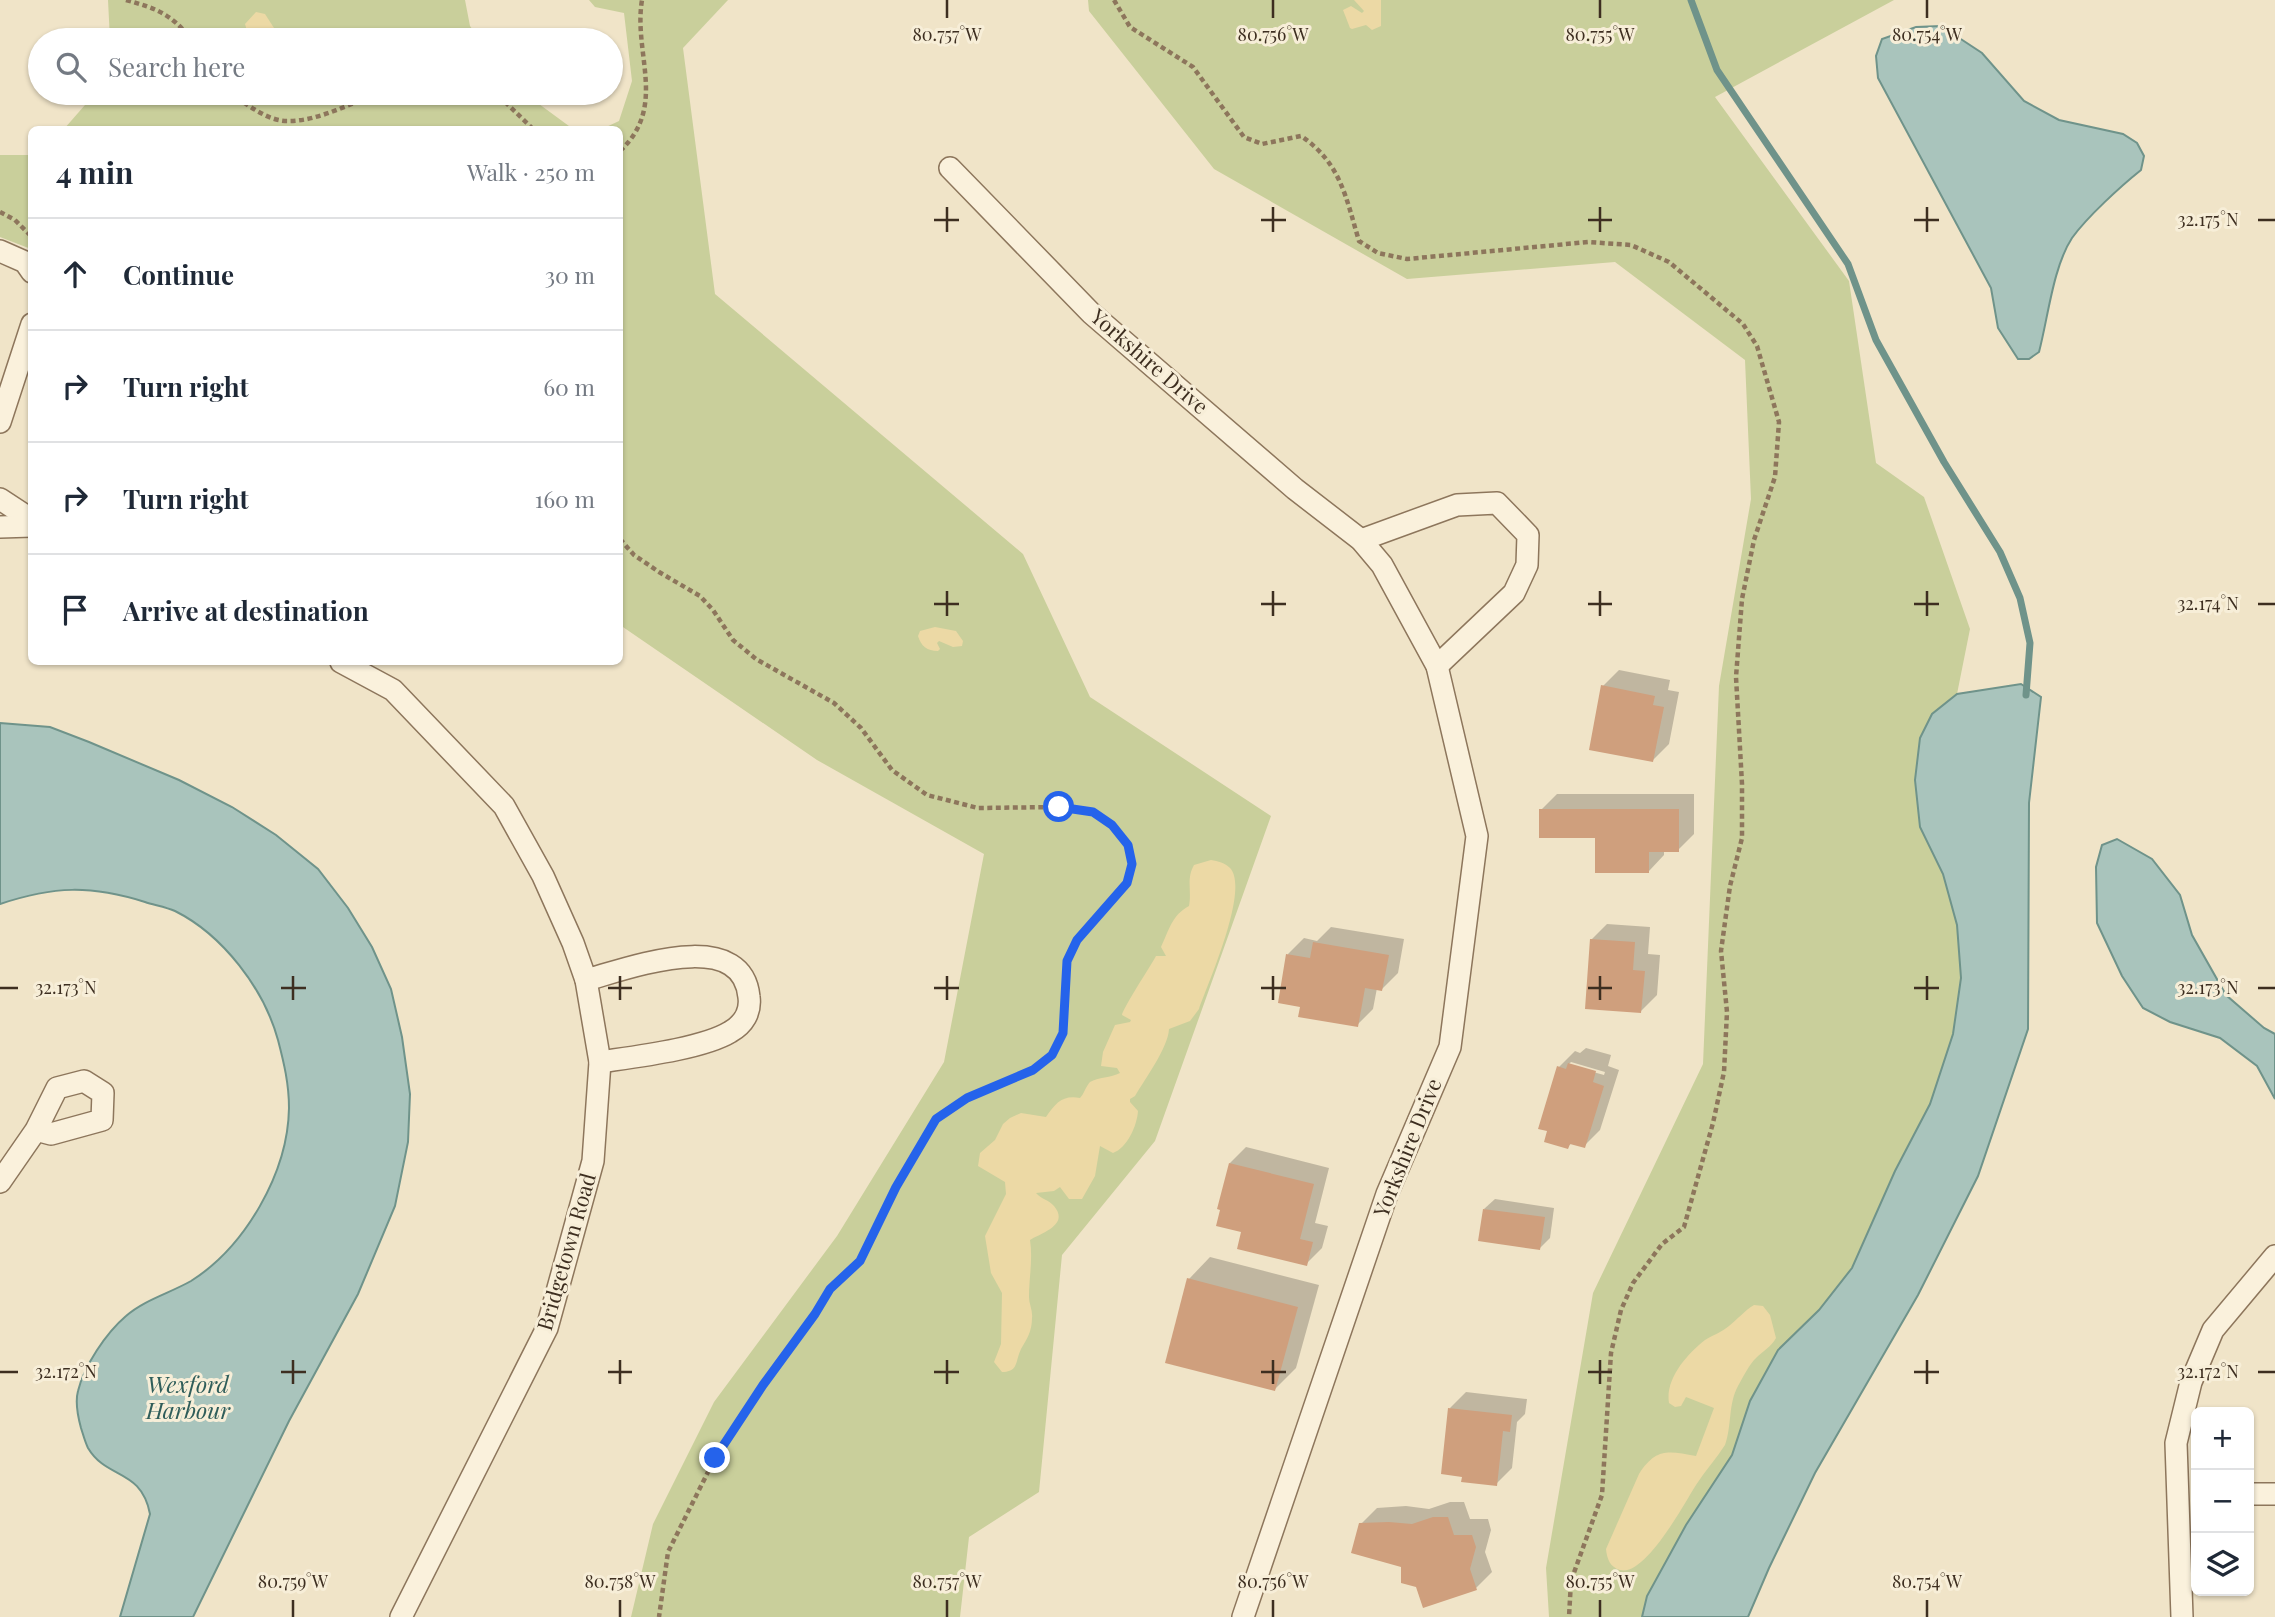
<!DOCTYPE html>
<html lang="en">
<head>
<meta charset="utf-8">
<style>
  :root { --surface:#fff; --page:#f6f6f7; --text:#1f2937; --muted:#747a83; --line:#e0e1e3 }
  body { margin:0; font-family:"Playfair Display",serif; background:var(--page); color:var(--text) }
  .controls { position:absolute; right:21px; bottom:21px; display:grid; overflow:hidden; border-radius:10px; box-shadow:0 2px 5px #0004 }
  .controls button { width:63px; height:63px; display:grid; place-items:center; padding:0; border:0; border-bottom:2px solid var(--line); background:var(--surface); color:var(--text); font:35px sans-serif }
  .stop { position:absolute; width:21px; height:21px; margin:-16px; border:5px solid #2563eb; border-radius:50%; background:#fff }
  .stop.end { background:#2563eb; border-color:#fff; box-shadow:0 2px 7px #0008 }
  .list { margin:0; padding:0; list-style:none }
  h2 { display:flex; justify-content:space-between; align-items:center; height:91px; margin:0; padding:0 28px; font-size:30px }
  h2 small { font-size:23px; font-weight:400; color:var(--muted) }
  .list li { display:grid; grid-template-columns:46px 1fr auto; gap:21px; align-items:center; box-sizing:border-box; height:112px; padding:0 28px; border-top:2px solid var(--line) }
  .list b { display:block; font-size:26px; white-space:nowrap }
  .list em { font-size:23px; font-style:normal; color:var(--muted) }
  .icon { flex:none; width:38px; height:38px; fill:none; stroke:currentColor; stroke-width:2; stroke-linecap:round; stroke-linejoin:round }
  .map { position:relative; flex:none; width:2275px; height:1617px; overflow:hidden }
  .search { position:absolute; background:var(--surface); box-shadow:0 2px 5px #0004; left:28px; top:28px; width:595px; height:77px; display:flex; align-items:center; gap:18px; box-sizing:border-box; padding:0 24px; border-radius:38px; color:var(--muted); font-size:26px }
  .panel { position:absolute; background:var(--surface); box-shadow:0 2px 5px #0004; left:28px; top:126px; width:595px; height:539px; border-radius:10px }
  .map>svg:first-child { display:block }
</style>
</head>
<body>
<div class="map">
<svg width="2275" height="1617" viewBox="0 0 2275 1617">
  <rect width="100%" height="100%" fill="#f0e4c8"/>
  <g fill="#c9cf9b">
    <polygon points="108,0 465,0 470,26 480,40 110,40"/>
    <polygon points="589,0 728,0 683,48 715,294 1023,554 1090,697 1271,816 1155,1141 1062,1255 1039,1492 969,1537 960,1617 631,1617 653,1524 714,1402 837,1236 944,1062 984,854 817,760 620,625 620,130 602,129 619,121 632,81 624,13 595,7"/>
    <polygon points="1088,0 1894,0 1715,97 1849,281 1876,463 1924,497 1970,629 1957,694 1932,714 1920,827 1943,874 1957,925 1961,978 1953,1034 1930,1104 1895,1171 1852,1268 1819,1310 1778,1350 1750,1401 1732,1455 1686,1525 1647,1596 1642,1617 1549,1617 1546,1568 1593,1293 1703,1064 1719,686 1751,499 1745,360 1615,262 1407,279 1214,169 1089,11"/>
    <polygon points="90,93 524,93 573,129 64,129 85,105"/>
    <polygon points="0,155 31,155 31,249 0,237"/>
  </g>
  <g fill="#ecd9a5">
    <polygon points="1354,0 1381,0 1381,26 1372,30 1366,25 1352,29 1350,28 1343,10 1351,6 1362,13 1364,11"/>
    <polygon points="256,12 265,14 274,28 275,37 270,40 254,40 247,31 245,24"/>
    <path d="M935,627L956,631L963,641L962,646L953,647L939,641L937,643L940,649L938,651C927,651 921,646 918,636L920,631Z"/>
    <path d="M1211,860C1218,861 1225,863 1230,868C1250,889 1208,983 1199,1009L1190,1021L1169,1029C1168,1048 1145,1079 1135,1096L1130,1099V1102L1138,1111C1137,1126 1127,1148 1113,1153L1100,1146L1095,1176L1082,1199H1069L1060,1187L1054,1191L1036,1193C1041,1199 1049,1200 1054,1206C1070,1225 1041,1233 1030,1240C1033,1259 1029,1278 1029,1297C1029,1304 1033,1311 1032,1318C1032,1331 1027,1339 1021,1349C1015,1361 1019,1372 1002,1372L994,1362L1001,1344L1002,1293L991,1273L985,1236L1006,1194L1005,1182L978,1166L980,1153L995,1140L1003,1124L1010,1118L1021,1113L1046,1117C1056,1103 1062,1095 1080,1098C1084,1094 1086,1086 1090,1082C1098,1077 1111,1078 1120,1073L1117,1068L1101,1066L1103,1052L1115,1025L1130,1022L1131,1020L1122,1015C1123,1008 1150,967 1156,956H1166L1161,947C1169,930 1172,915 1189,906C1192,891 1186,879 1194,865Z"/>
    <path d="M1754,1305L1763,1306L1770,1315L1776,1338C1771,1347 1763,1351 1756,1358C1749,1365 1743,1377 1738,1386C1728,1404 1732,1426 1725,1445C1716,1459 1705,1471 1696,1485C1684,1504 1645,1577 1620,1570C1610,1567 1607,1559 1606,1549L1639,1474C1656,1447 1669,1451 1696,1456L1714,1408L1686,1397L1681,1406L1675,1407L1669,1403C1665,1379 1687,1354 1705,1340C1713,1335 1722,1332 1729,1326C1738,1319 1744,1311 1754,1305Z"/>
  </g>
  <g fill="#a9c4bc" stroke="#6f938a" stroke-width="2">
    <path d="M1941,26L1982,53L2024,101L2059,120L2123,134L2137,143L2144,156L2141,170C2121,186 2087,217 2072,238C2053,267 2048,318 2039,352L2029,359H2018L1998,328L1991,288L1878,78L1876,56L1882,39L1916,27Z"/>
    <polygon points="2021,684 2041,697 2029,803 2028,1029 1978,1176 1918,1295 1815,1473 1769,1568 1748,1617 1642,1617 1647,1596 1686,1525 1732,1455 1750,1401 1778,1350 1819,1310 1852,1268 1895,1171 1930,1104 1953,1034 1961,978 1957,925 1943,874 1920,827 1915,780 1920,738 1932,714 1957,694"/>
    <path d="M0,723L50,727L89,742L179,780L232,807L276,835L318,869L348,908L372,947L391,989L402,1037L410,1094L408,1142L395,1206L358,1294L289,1421L193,1617H120L150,1514C141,1468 107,1480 88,1448C85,1442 83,1434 81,1428C78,1417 75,1402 78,1391C84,1366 106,1333 126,1316C144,1300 170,1293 191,1281C245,1247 288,1173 289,1108C289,1084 284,1063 278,1040C264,989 223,935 175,911C166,907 154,905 145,902C90,885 54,886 0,904Z"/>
    <polygon points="2117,839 2152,859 2180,895 2192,935 2226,995 2264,1028 2275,1034 2275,1099 2257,1066 2220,1038 2170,1022 2143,1008 2122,976 2097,923 2096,867 2102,845"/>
  </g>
  <g fill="#0003" fill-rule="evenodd">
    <polygon points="1619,670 1670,680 1668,690 1679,692 1669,744 1653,760 1603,686"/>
    <polygon points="1557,794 1694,794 1694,834 1678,850 1664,850 1664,855 1649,871 1596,836 1541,810"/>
    <polygon points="1607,924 1650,927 1648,954 1660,955 1657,995 1641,1011 1591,940"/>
    <polygon points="1331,927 1404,939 1398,973 1382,989 1377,988 1373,1009 1357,1025 1302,1005 1288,954 1304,938 1317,941"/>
    <path d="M1586,1048L1611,1055L1608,1066L1619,1070L1600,1130L1584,1146L1572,1143L1567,1147L1559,1067L1575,1051L1580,1053ZM1571,1062L1605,1072L1604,1075L1568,1065Z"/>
    <polygon points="1246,1147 1329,1168 1315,1223 1328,1226 1322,1248 1306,1264 1243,1231 1230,1163"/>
    <polygon points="1495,1199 1554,1208 1550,1238 1540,1248 1484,1209"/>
    <polygon points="1210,1257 1319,1285 1296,1368 1275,1389 1189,1279"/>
    <polygon points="1466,1392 1527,1399 1525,1414 1517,1422 1512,1468 1496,1484 1450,1408"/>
    <polygon points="1450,1502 1464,1502 1470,1519 1488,1519 1491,1530 1485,1552 1492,1572 1476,1588 1417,1585 1403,1566 1361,1524 1377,1508 1406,1506 1429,1509"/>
  </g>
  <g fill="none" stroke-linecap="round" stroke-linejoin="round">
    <polyline stroke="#6f938a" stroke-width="7" points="1691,0 1717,70 1848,264 1876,340 1944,462 2000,552 2020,598 2030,643 2026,695"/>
  </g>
  <g fill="#cf9f7d">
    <polygon points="1601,685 1655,696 1653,705 1664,707 1653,762 1589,750"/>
    <polygon points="1539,809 1679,809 1679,852 1649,852 1649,873 1595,873 1595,838 1539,838"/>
    <polygon points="1590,939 1635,942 1633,970 1645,971 1641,1013 1585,1009"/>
    <polygon points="1313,942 1389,955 1382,991 1365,988 1358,1027 1298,1017 1300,1007 1278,1003 1286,954 1310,958"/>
    <polygon points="1568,1063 1596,1071 1593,1082 1604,1086 1585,1148 1570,1144 1568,1149 1544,1142 1547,1131 1538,1129 1557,1066 1566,1069"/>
    <polygon points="1229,1163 1314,1184 1300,1239 1313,1242 1307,1266 1237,1249 1241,1232 1216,1226 1220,1210 1217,1209"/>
    <polygon points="1483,1209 1545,1217 1540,1250 1478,1241"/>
    <polygon points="1187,1278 1298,1307 1275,1391 1165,1363"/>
    <polygon points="1448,1408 1512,1415 1510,1432 1503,1431 1497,1486 1461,1482 1462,1477 1441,1474"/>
    <polygon points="1433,1517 1448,1517 1454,1535 1472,1535 1476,1547 1470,1569 1477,1590 1423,1608 1416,1587 1401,1583 1401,1567 1351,1553 1359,1523 1389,1522 1412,1524"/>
  </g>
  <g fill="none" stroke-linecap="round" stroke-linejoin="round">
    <defs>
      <g id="street">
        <polyline points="950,168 1091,313 1295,489 1361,540 1382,565 1437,666 1477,836 1450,1047 1387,1194 1243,1617"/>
        <polyline points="0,251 25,262 32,272"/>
        <polyline points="0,422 32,324"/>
        <polyline points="0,499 32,520"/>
        <polyline points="0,527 32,526"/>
        <polyline points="1361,540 1457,505 1497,503 1528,535 1527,565 1514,593 1437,666"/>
        <polyline points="341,662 393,690 504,806 543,876 573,943 586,980 600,1062 593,1161 547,1328 401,1617"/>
        <path d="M586,980C627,969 742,925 749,997C751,1012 744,1024 730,1032C702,1049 633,1057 600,1062"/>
        <polyline points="0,1182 36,1130 57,1088 84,1081 103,1093 102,1120 51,1134 36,1130"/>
        <polyline points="2249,1494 2275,1494"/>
        <polyline points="2182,1617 2176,1443 2191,1382 2213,1330 2275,1256"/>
      </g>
    </defs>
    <use href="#street" stroke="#8d765c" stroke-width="24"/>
    <g stroke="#8d765c" stroke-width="4.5" stroke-dasharray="5 3.5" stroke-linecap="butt">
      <path d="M126,0C158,9 171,14 192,40"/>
      <path d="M1114,0L1130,27L1193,67L1244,137L1262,144L1301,136C1341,163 1346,198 1359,241L1378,253L1407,259L1588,242L1631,245L1669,262L1743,324L1757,346L1779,422L1775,477L1754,540L1742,599L1736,677L1742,784V838L1730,886L1721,951L1727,1012L1724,1072L1713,1123L1684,1227L1662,1244L1633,1283L1621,1310L1611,1353L1602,1495L1571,1581L1569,1617"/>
      <path d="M230,93C247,104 268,122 289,121C318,121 352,103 378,93"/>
      <polyline points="491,93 499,96 534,130"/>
      <path d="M620,151C668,106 633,54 642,0"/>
      <polyline points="0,212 15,220 32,237"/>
      <polyline points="620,539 634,555 659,572 700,596 713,610 733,640 756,659 834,703 861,728 892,770 927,795 978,808 1059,807 1093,812 1112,825 1128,845 1132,864 1127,883 1077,941 1067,961 1063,1033 1052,1055 1033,1070 967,1098 936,1119 896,1187 860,1261 830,1288 815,1314 763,1385 715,1458 668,1552 659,1617"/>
    </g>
    <use href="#street" stroke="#faf1dc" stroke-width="21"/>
  </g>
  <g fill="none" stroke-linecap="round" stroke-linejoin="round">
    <polyline stroke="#2563eb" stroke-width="9" points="715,1458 763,1385 815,1314 830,1289 860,1261 896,1187 936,1119 967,1098 1033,1070 1052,1055 1063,1033 1067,961 1077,940 1127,883 1132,864 1128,845 1112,825 1093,812 1059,807"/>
  </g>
  <path fill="none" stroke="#3d2e20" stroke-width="2.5" d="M947,0V18M1273,0V18M1600,0V18M1927,0V18M947,207V232M1273,207V232M1600,207V232M1927,207V232M934,220H959M1261,220H1286M1588,220H1612M1914,220H1939M2258,220H2275M947,591V616M1273,591V616M1600,591V616M1927,591V616M934,604H959M1261,604H1286M1588,604H1612M1914,604H1939M2258,604H2275M293,976V1000M620,976V1000M947,976V1000M1273,976V1000M1600,976V1000M1927,976V1000M0,988H18M281,988H306M608,988H632M934,988H959M1261,988H1286M1588,988H1612M1914,988H1939M2258,988H2275M293,1360V1384M620,1360V1384M947,1360V1384M1273,1360V1384M1600,1360V1384M1927,1360V1384M0,1372H18M281,1372H306M608,1372H632M934,1372H959M1261,1372H1286M1588,1372H1612M1914,1372H1939M2258,1372H2275M293,1600V1617M620,1600V1617M947,1600V1617M1273,1600V1617M1600,1600V1617M1927,1600V1617"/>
  <g text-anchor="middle" stroke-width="6" stroke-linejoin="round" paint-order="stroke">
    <g font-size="21" fill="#3d2e20" stroke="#f7eed8">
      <text transform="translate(1149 362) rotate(41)" y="7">Yorkshire Drive</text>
      <text transform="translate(1408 1148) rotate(-68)" y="7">Yorkshire Drive</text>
      <text transform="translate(567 1252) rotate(-74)" y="7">Bridgetown Road</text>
    </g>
    <g font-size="23" font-style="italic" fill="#2f5d5a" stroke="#f7eed8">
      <text x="188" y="1393">Wexford<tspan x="188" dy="26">Harbour</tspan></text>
    </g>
  </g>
  <g font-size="18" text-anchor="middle" fill="#3d2e20" stroke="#f7eed8" stroke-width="6" stroke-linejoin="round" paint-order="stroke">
    <text x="947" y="41">80.757°W</text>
    <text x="1273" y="41">80.756°W</text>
    <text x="1600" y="41">80.755°W</text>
    <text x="1927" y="41">80.754°W</text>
    <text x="2208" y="226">32.175°N</text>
    <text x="2208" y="610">32.174°N</text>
    <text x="66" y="994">32.173°N</text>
    <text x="2208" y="994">32.173°N</text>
    <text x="66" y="1378">32.172°N</text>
    <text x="2208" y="1378">32.172°N</text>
    <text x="293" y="1588">80.759°W</text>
    <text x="620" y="1588">80.758°W</text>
    <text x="947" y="1588">80.757°W</text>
    <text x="1273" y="1588">80.756°W</text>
    <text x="1600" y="1588">80.755°W</text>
    <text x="1927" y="1588">80.754°W</text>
  </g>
</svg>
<div class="controls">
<button>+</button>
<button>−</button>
<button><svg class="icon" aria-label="layers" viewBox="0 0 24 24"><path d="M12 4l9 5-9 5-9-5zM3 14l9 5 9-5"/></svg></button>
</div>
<div class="stop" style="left:1059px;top:807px"></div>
<div class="stop end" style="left:715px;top:1458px"></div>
<div class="search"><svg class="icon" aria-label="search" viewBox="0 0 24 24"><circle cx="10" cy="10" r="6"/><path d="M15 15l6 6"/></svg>Search here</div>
<section class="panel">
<h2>4 min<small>Walk · 250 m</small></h2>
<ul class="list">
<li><svg class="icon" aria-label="ahead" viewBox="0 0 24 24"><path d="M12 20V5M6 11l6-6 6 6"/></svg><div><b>Continue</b></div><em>30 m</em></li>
<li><svg class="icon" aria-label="right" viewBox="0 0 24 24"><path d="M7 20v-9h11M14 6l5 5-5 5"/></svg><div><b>Turn right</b></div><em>60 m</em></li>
<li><svg class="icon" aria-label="right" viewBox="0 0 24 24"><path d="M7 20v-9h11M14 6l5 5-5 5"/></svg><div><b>Turn right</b></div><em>160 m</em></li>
<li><svg class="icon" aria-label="arrive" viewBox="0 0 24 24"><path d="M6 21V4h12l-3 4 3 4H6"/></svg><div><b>Arrive at destination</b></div></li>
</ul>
</section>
</div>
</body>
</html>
